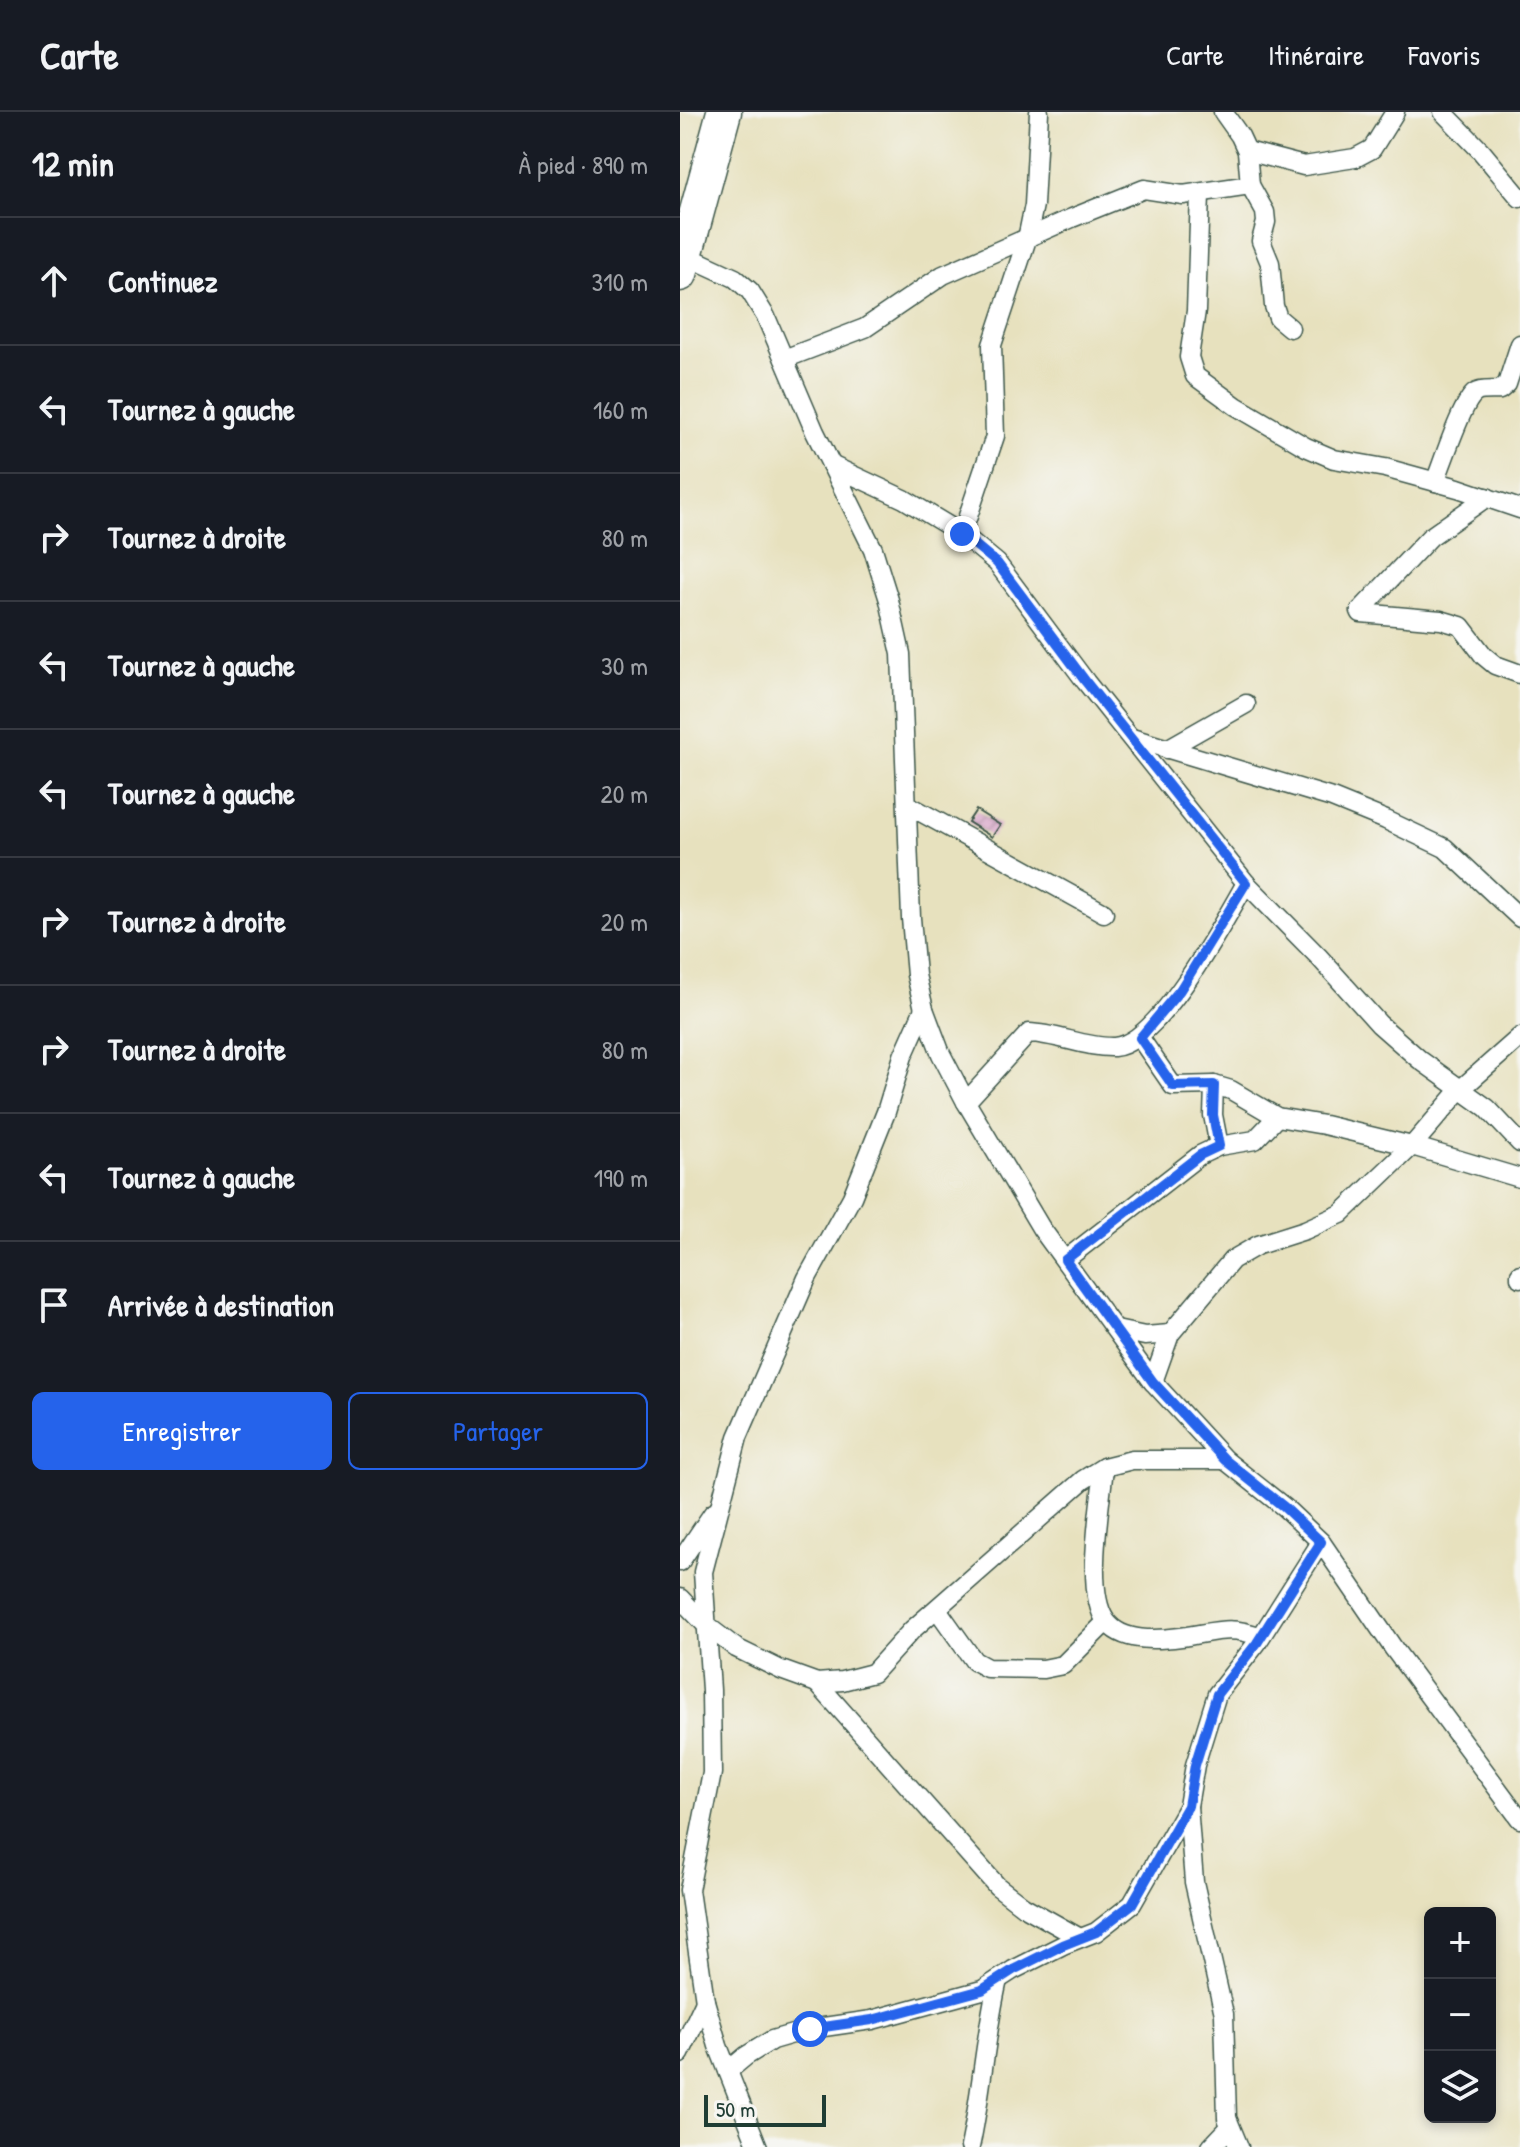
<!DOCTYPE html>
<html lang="fr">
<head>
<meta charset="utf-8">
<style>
  :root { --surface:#171b24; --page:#242831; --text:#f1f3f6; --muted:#9ea1a6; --line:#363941; --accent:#2563eb }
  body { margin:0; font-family:"Patrick Hand",sans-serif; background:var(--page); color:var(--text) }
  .controls { position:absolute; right:24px; bottom:24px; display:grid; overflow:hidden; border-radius:12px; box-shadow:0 4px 12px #0003 }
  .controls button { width:72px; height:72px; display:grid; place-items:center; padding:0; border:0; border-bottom:2px solid var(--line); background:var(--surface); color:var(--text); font:40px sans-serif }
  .scale { position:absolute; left:24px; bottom:20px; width:122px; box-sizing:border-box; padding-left:8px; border:4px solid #1f3d34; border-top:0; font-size:22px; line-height:28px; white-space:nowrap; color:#1f3d34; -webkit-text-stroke:6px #f6f6f2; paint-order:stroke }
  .stop { position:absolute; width:24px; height:24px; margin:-18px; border:6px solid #2563eb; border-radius:50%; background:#fff }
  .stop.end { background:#2563eb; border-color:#fff; box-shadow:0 2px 8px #0008 }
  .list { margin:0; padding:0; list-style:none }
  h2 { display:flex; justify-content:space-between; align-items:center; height:104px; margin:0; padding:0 32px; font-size:34px }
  h2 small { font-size:26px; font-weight:400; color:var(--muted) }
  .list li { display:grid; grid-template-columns:52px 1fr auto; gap:24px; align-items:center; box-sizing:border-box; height:128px; padding:0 32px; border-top:2px solid var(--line) }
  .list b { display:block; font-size:30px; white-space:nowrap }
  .list em { font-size:26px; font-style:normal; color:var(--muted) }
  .actions { display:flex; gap:16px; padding:24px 32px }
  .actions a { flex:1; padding:18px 0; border:2px solid var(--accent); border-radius:12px; text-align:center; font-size:28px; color:var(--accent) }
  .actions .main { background:var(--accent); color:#fff }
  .icon { flex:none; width:44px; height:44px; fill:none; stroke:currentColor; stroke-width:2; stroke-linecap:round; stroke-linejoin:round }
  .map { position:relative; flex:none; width:840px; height:2035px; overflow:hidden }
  header { display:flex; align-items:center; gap:48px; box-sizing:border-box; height:112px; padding:0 40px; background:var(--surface); border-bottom:2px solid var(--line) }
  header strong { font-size:38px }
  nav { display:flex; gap:44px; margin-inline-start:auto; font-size:28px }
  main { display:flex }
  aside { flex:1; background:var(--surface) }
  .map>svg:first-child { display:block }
</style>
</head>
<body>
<header>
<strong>Carte</strong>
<nav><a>Carte</a><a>Itinéraire</a><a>Favoris</a></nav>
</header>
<main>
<aside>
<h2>12 min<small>À pied · 890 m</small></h2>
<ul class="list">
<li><svg class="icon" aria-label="ahead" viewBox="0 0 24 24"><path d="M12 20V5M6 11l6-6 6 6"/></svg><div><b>Continuez</b></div><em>310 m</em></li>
<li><svg class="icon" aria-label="left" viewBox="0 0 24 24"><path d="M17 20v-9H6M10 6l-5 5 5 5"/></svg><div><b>Tournez à gauche</b></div><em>160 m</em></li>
<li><svg class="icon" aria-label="right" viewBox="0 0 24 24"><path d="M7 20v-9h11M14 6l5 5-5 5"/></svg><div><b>Tournez à droite</b></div><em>80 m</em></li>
<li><svg class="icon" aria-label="left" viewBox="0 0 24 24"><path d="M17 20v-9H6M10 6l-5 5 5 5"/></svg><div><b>Tournez à gauche</b></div><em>30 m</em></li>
<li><svg class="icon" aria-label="left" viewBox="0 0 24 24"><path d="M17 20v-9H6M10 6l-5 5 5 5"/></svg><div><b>Tournez à gauche</b></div><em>20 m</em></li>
<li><svg class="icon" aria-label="right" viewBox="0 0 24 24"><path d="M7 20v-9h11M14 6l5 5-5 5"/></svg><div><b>Tournez à droite</b></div><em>20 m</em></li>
<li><svg class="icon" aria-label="right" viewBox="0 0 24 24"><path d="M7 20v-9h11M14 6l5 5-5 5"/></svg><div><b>Tournez à droite</b></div><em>80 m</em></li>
<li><svg class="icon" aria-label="left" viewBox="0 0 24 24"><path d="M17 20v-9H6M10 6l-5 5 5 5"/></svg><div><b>Tournez à gauche</b></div><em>190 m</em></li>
<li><svg class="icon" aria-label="arrive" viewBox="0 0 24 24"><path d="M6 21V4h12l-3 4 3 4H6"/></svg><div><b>Arrivée à destination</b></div></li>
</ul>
<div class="actions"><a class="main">Enregistrer</a><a>Partager</a></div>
</aside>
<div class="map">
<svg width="840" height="2035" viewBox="0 0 840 2035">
  <defs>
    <pattern id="building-cross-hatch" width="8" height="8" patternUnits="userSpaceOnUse" patternTransform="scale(2)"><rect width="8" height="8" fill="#dcaecd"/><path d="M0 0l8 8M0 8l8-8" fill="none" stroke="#b28fa7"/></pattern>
  </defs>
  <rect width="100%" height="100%" fill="#f6f6f2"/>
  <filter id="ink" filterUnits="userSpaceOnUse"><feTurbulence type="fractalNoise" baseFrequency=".0125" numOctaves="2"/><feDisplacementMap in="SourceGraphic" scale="16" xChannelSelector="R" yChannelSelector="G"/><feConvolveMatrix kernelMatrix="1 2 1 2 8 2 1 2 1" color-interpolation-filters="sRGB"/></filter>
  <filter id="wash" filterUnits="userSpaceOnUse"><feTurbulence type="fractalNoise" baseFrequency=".006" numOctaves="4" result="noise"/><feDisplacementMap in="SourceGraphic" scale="32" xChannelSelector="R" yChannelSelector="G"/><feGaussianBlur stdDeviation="1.8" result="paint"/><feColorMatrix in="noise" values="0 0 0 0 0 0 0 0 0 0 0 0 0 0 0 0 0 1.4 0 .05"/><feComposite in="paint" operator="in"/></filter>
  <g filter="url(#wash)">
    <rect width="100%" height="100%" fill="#e7e1be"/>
    <g id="blocks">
      <polygon fill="url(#building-cross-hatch)" points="296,698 320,713 312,725 288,710"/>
    </g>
  </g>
  <g filter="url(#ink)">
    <use href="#blocks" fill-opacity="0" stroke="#3d5649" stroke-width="2"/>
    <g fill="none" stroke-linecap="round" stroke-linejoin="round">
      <defs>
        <g id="street">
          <polyline points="543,0 560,24 567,39 570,73 585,100 586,110 581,129 590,151 594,194 598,206 610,216"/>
          <polyline points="763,0 801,39 840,86"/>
          <polyline points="567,39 624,54 675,46 692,37 715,0"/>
          <polyline points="520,82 516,199 509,245 515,264 556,294 626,335 654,347 705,356 778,376 840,397"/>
          <polyline points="5,143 55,166 70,179 86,205 135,320 193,437 209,488 221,542 231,806 236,863 244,897 261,942 286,990 361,1116 473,1270 545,1348 604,1395 641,1430 714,1537 840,1707"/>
          <polyline points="104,247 185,216 263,163 392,106 464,77 503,83 570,73"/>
          <polyline points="151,353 224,387 282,422 317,451 406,570 566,771 638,844 699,912 740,948 807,996 840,1031"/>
          <path d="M755,370C762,353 782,290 795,281C801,277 813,279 820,278L827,272L840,232"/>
          <polyline points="807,385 750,425 680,499 681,501 761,508 781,514 804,544 815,553 840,562"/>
          <polyline points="282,422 315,324 312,233 347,127 354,93 359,0"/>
          <polyline points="452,626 652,686 706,708 765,736 840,806"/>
          <polyline points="487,637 566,592"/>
          <polyline points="228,693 424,801"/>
          <polyline points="460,926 493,974 534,973 551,978 597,1005 644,1013 732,1034 840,1066"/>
          <polyline points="534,973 533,1003 539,1034"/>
          <path d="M286,990L349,921C378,922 406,936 434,935C479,932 544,809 566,771"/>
          <polyline points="385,1148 520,1043 539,1034 575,1028 597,1005"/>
          <polyline points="840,1162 840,1166"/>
          <polyline points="436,1218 465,1224 490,1222"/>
          <polyline points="473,1270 490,1222 552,1148 578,1133 625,1118 661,1102 732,1034 781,977 840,925"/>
          <path d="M424,1355C421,1391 404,1479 426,1509C442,1531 478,1528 501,1525C531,1521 551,1512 580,1525"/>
          <polyline points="0,1450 33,1401"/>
          <polyline points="0,1486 27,1514 56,1536 101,1558 137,1571 162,1569 193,1561 232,1518 403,1368 424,1355 452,1348 545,1348"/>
          <polyline points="257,1497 294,1549 307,1556 363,1557 383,1553 426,1510"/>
          <polyline points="137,1571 317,1774 343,1794 400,1826"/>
          <polyline points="0,1942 25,1889"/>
          <polyline points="48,1959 66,1944 92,1928 130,1917 192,1908 302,1878 333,1858 383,1833 416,1820 452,1792 508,1694"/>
          <polyline points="78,2035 38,1934 25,1889 9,1778 32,1661 31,1578 23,1460 58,1325 127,1166 172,1085 206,1000 223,944 244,897"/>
          <path d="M290,2035C302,1980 305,1923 318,1868"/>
          <polyline points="531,2035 549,2016"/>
          <polyline points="559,2035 547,2006 544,1902 514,1770 508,1694 515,1653 537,1582 577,1531 641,1430"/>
        </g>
        <polyline id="highway" points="0,162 44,0"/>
      </defs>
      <use href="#street" stroke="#3d5649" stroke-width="21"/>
      <use href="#highway" stroke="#3d5649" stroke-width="37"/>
      <use href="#street" stroke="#fff" stroke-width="18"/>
      <use href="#highway" stroke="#fff" stroke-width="34"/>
    </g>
  </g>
  <g fill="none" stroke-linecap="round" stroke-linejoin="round" filter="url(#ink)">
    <polyline stroke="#2563eb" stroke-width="10" points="130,1917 192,1908 302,1878 333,1858 383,1833 416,1820 452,1792 508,1694 515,1653 537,1582 577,1531 641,1430 604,1395 545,1348 473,1270 385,1148 520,1043 539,1034 533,1003 534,973 493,974 460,926 500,878 566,771 406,570 317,451 282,422"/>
  </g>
</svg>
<div class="controls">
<button>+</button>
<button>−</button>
<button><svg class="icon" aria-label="layers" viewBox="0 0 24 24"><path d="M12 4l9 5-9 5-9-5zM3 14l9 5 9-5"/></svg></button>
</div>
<div class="scale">50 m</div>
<div class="stop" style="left:130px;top:1917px"></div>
<div class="stop end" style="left:282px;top:422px"></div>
</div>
</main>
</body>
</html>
